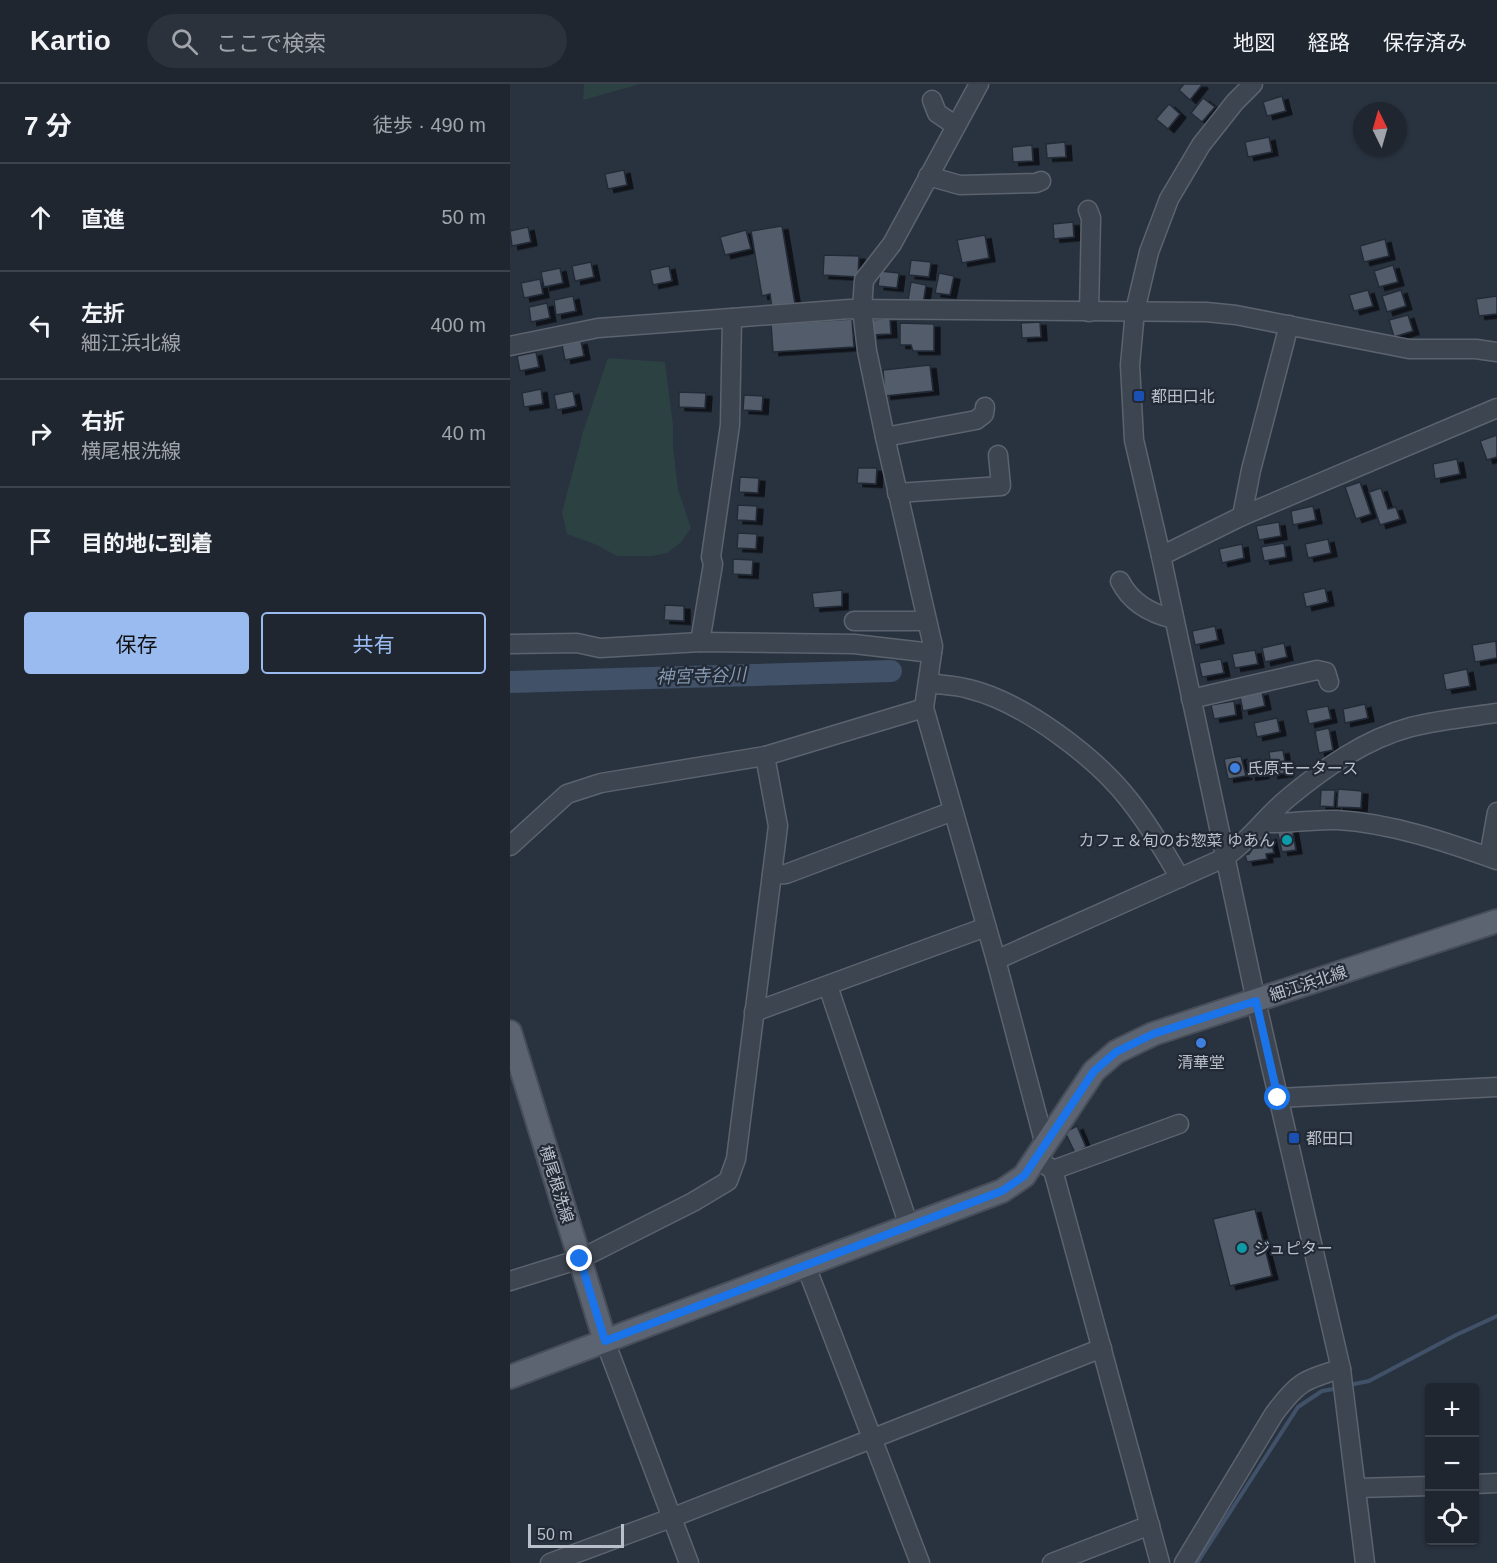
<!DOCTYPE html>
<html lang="ja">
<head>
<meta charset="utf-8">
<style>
  :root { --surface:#1f2630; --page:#2c323c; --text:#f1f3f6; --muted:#a1a5ab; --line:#3c434c; --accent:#99bbf0 }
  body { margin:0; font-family:Helvetica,"Noto Sans JP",sans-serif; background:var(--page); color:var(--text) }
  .controls { position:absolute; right:18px; bottom:18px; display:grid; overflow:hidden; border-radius:6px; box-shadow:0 2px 4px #0004 }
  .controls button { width:54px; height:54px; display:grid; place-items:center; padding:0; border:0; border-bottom:2px solid var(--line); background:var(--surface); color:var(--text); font:30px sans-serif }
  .compass { position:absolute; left:843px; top:18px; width:54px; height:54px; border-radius:50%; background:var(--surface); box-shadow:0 2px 4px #0004; rotate:355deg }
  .scale { position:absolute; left:18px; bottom:15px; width:96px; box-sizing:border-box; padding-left:6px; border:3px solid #bac0ca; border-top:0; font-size:16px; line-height:21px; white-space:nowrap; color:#bac0ca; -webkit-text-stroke:4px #222a36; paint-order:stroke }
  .stop { position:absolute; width:18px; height:18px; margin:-14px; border:4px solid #1a73e8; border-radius:50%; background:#fff }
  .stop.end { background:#1a73e8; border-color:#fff; box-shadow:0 2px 6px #0008 }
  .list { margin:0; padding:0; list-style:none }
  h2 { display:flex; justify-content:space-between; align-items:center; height:78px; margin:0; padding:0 24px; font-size:26px }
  h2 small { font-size:20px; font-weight:400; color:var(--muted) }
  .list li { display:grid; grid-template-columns:39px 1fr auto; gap:18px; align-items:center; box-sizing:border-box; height:108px; padding:0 24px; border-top:2px solid var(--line) }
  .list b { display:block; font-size:22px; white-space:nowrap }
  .list p { margin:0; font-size:20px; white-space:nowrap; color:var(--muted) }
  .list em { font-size:20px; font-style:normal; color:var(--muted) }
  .actions { display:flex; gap:12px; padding:18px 24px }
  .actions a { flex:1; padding:14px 0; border:2px solid var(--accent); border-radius:6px; text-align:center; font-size:21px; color:var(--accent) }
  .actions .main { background:var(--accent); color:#111 }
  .icon { flex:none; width:33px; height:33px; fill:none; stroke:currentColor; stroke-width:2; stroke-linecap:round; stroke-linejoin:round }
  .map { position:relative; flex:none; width:987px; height:1479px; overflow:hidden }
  header { display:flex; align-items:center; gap:36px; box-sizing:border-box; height:84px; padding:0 30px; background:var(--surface); border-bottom:2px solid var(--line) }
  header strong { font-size:28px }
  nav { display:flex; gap:33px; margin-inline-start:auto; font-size:21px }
  .search { width:420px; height:54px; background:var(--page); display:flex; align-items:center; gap:15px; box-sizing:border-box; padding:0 21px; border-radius:33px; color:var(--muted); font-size:22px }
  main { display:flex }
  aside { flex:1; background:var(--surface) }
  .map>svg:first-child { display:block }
</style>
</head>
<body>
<header>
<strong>Kartio</strong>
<div class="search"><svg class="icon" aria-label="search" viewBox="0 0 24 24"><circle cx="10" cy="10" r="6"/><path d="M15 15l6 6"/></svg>ここで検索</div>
<nav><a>地図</a><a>経路</a><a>保存済み</a></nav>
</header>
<main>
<aside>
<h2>7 分<small>徒歩 · 490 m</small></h2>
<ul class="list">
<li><svg class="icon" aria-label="ahead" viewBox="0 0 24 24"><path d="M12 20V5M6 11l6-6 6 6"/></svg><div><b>直進</b></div><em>50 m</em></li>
<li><svg class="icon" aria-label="left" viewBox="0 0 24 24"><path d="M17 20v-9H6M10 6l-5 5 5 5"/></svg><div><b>左折</b><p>細江浜北線</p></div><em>400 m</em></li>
<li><svg class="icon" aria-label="right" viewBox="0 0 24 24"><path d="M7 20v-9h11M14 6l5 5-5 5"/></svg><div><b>右折</b><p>横尾根洗線</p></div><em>40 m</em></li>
<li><svg class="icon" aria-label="arrive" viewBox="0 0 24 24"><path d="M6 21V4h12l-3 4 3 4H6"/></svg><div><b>目的地に到着</b></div></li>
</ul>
<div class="actions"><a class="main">保存</a><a>共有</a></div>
</aside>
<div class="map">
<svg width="987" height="1479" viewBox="0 0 987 1479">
  <defs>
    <filter id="shadow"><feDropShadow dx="6" dy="3.5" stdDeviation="0" flood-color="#0009"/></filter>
  </defs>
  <rect width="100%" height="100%" fill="#293340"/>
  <g fill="#2c4142">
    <polygon points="74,0 130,0 73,16"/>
    <polygon points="98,274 155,278 163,342 163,363 168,405 181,444 171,458 157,469 142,472 107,472 87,461 57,450 52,429 73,348"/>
  </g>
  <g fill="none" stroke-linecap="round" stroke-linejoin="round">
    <g stroke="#405168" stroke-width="4">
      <polyline points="839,1301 859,1297 946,1251 987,1232"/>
      <polyline points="687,1479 788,1323 812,1307 829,1304"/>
    </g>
    <polyline stroke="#405168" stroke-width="22" points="0,598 381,587"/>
  </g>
  <g fill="#525c6b" stroke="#242c38" stroke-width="1.5" filter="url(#shadow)">
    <polygon points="674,0 691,0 692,1 680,16 669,6"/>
    <polygon points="772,12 776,27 757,32 753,18"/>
    <polygon points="693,14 705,23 692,38 681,29"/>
    <polygon points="659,20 670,30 658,45 646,35"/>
    <polygon points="759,53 762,68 738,73 735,58"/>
    <polygon points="555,58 556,73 537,74 536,60"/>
    <polygon points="522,61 523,77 503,78 502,63"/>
    <polygon points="114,86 117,101 98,105 95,90"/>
    <polygon points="563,138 564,153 544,155 543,140"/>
    <polygon points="272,142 285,220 262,224 260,210 252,212 241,147"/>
    <polygon points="18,143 21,158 2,162 0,147"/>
    <polygon points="236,146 241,165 215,171 210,153"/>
    <polygon points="475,151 479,174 452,179 447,156"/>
    <polygon points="875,155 879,172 854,178 850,162"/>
    <polygon points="314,171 349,172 348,193 313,191"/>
    <polygon points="401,176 421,178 419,193 399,191"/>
    <polygon points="81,178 84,193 65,197 62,182"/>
    <polygon points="883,181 888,198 869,203 864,187"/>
    <polygon points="159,182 162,197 143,201 140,186"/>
    <polygon points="50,184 53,199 34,203 31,188"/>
    <polygon points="370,187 389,189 387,204 368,202"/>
    <polygon points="429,189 444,192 440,211 425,209"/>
    <polygon points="30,195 33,210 14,214 11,199"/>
    <polygon points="401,198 416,201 413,220 398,217"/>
    <polygon points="858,206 863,222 844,227 839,211"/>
    <polygon points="891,206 896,222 877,228 872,212"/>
    <polygon points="63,212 66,227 46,231 44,216"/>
    <polygon points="987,212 987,230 969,232 966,215"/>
    <polygon points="37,219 40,234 21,238 19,223"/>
    <polygon points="898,231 903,247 884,253 879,236"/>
    <polygon points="380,234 381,250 362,251 361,236"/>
    <polygon points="342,235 344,263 263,268 261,240"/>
    <polygon points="530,238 531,253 512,254 511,239"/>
    <polygon points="390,239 424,240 424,267 403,267 401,261 390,261"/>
    <polygon points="71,257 74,272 55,276 52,261"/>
    <polygon points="26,268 29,283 10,287 7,272"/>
    <polygon points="420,281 423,307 375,312 373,286"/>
    <polygon points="31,305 33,320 14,323 12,309"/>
    <polygon points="63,307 66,322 47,326 44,311"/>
    <polygon points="169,308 196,309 195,324 169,323"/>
    <polygon points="234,311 253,312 252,327 233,326"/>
    <polygon points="987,351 987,373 977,376 970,357"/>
    <polygon points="947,375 950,390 925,395 923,380"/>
    <polygon points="348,384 367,384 366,400 347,399"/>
    <polygon points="230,393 249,394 248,409 229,408"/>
    <polygon points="850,398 861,430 846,435 835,403"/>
    <polygon points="871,404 878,425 886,423 890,435 870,441 859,408"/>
    <polygon points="228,421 247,422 246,437 227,436"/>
    <polygon points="803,422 806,436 783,441 781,427"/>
    <polygon points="769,438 771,452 749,456 746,442"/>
    <polygon points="228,449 247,450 246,465 227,464"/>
    <polygon points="818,455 821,469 798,474 795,460"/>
    <polygon points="774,459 776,473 754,477 751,463"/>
    <polygon points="732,460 734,474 712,479 709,465"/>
    <polygon points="223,475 243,476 242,491 223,490"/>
    <polygon points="815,504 818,518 796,523 793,509"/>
    <polygon points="332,506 332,522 304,524 302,509"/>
    <polygon points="155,521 174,522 174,537 154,536"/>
    <polygon points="705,542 708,556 685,561 682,547"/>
    <polygon points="986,557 987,574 965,578 962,561"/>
    <polygon points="774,559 777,573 755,578 752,564"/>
    <polygon points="745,566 748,580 725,584 722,570"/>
    <polygon points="711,575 714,589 692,593 689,579"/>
    <polygon points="957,585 960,602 936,606 933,590"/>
    <polygon points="752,608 755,622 733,627 730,613"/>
    <polygon points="724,617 726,631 704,635 701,621"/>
    <polygon points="855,620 858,634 835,639 833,625"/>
    <polygon points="818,622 821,635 799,640 796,626"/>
    <polygon points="767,634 770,648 747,653 744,639"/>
    <polygon points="819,644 823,666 809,669 805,647"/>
    <polygon points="773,666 777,689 762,691 759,668"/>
    <polygon points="731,672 736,692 718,695 714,675"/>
    <polygon points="750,675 753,691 740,693 737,677"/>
    <polygon points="828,705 852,707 851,724 827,723"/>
    <polygon points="811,706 825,706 824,723 810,722"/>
    <polygon points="782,744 786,766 772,768 767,746"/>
    <polygon points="760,752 764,769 756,770 757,775 737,778 735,771 739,770 743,764 749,764 749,758 753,757 753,754"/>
    <polygon points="567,1042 576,1063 565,1069 555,1048"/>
    <polygon points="745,1125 762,1192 720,1202 703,1135"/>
  </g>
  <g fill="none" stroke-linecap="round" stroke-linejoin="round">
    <defs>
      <g id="minor">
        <polyline points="469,0 382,160 354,196 352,225 357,267 375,353 423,562 414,624 486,876 535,1061"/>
        <polyline points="743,0 725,18 691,61 659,115 639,168 625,227 620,281 624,356 651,472 746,917 831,1285 855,1479"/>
        <polyline points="422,16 427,29 446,42"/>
        <polyline points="418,92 450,101 526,99 531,97"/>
        <polyline points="578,126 581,134 579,228"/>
        <polyline points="0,262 88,244 340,225 696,228 726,231 899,265 966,265 987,268"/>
        <polyline points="375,353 466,336 474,330 475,323"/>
        <polyline points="387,409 491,402 488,371"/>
        <polyline points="732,432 741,386 779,241"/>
        <polyline points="651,472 732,432 987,324"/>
        <path d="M610,497C621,519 642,530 664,535"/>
        <polyline points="344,537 416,537"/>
        <polyline points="190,558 203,480 201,473 220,341 222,234"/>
        <polyline points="0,560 67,559 90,564 190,558 344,560 422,569"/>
        <path d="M418,599C431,601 446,601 459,605C513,618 586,673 620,717C639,741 655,768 670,794"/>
        <polyline points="681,615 807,586 816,588 819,598"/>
        <path d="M753,739C778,740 802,735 827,736C881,739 936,758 987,776"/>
        <polyline points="0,762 57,710 91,699 255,672 414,624"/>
        <polyline points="979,773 987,728"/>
        <polyline points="262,791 276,790 443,727"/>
        <path d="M486,876L714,774C738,758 755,733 778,714C813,685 855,655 901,643C928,636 959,633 987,629"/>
        <polyline points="318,902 399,1142"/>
        <polyline points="244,928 476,843"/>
        <polyline points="768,1014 987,1003"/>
        <polyline points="527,1075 543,1086 650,1479"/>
        <polyline points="543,1086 669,1040"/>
        <polyline points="296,1182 410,1479"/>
        <polyline points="0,1197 70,1175 183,1118 218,1097 226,1075 268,742 255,672"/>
        <polyline points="95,1257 179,1479"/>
        <polyline points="964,1400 987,1399"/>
        <polyline points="847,1404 920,1402"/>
        <polyline points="40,1479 161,1434 592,1264"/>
        <polyline points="542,1479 640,1441"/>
        <path d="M674,1479L764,1330C787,1299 794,1295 831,1285"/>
      </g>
      <g id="major">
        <polyline points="0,948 95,1257"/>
        <polyline points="0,1293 492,1107 514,1092 584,987 606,968 643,950 987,837"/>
      </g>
    </defs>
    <use href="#minor" stroke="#5b636e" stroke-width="21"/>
    <use href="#major" stroke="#474e5a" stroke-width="26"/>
    <use href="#minor" stroke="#3d4550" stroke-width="18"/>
    <use href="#major" stroke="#5b6470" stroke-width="22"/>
  </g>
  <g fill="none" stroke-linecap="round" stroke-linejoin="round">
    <polyline stroke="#1a73e8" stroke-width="8" points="70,1175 95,1257 492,1107 514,1092 584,987 606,968 643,950 746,917 768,1014"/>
  </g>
  <g fill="#1a4fb4" stroke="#222a36" stroke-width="2">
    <rect x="623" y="306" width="12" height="12" rx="3"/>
    <rect x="778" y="1048" width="12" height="12" rx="3"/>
  </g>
  <g fill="#3f7fe0" stroke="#222a36" stroke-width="2">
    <circle cx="725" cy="684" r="6"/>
    <circle cx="691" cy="959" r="6"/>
  </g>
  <g fill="#0f9aa8" stroke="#222a36" stroke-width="2">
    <circle cx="777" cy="756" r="6"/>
    <circle cx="732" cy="1164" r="6"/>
  </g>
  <g text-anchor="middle" stroke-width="4.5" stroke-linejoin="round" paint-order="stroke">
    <g font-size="16" fill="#bac0ca" stroke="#222a36" text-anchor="start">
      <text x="641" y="318">都田口北</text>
      <text x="737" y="690">氏原モータース</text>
      <text x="765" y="762" text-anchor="end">カフェ＆旬のお惣菜 ゆあん</text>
      <text x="691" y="984" text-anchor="middle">清華堂</text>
      <text x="796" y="1060">都田口</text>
      <text x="744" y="1170">ジュピター</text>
    </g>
    <g font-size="16" fill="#bac0ca" stroke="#222a36">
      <text transform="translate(798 899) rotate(-18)" y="6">細江浜北線</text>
      <text transform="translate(47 1100) rotate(73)" y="6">横尾根洗線</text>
    </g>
    <g font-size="18" font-style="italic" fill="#8497af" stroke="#222a36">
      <text transform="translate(191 592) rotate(-2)" y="6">神宮寺谷川</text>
    </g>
  </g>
</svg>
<div class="controls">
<button>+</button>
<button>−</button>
<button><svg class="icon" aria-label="locate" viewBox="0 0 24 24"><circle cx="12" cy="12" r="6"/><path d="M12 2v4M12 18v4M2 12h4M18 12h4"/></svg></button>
</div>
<svg class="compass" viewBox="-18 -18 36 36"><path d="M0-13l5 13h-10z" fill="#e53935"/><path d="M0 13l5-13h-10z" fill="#a1a5ab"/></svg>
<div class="scale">50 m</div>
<div class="stop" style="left:768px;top:1014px"></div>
<div class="stop end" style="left:70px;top:1175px"></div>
</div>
</main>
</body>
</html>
